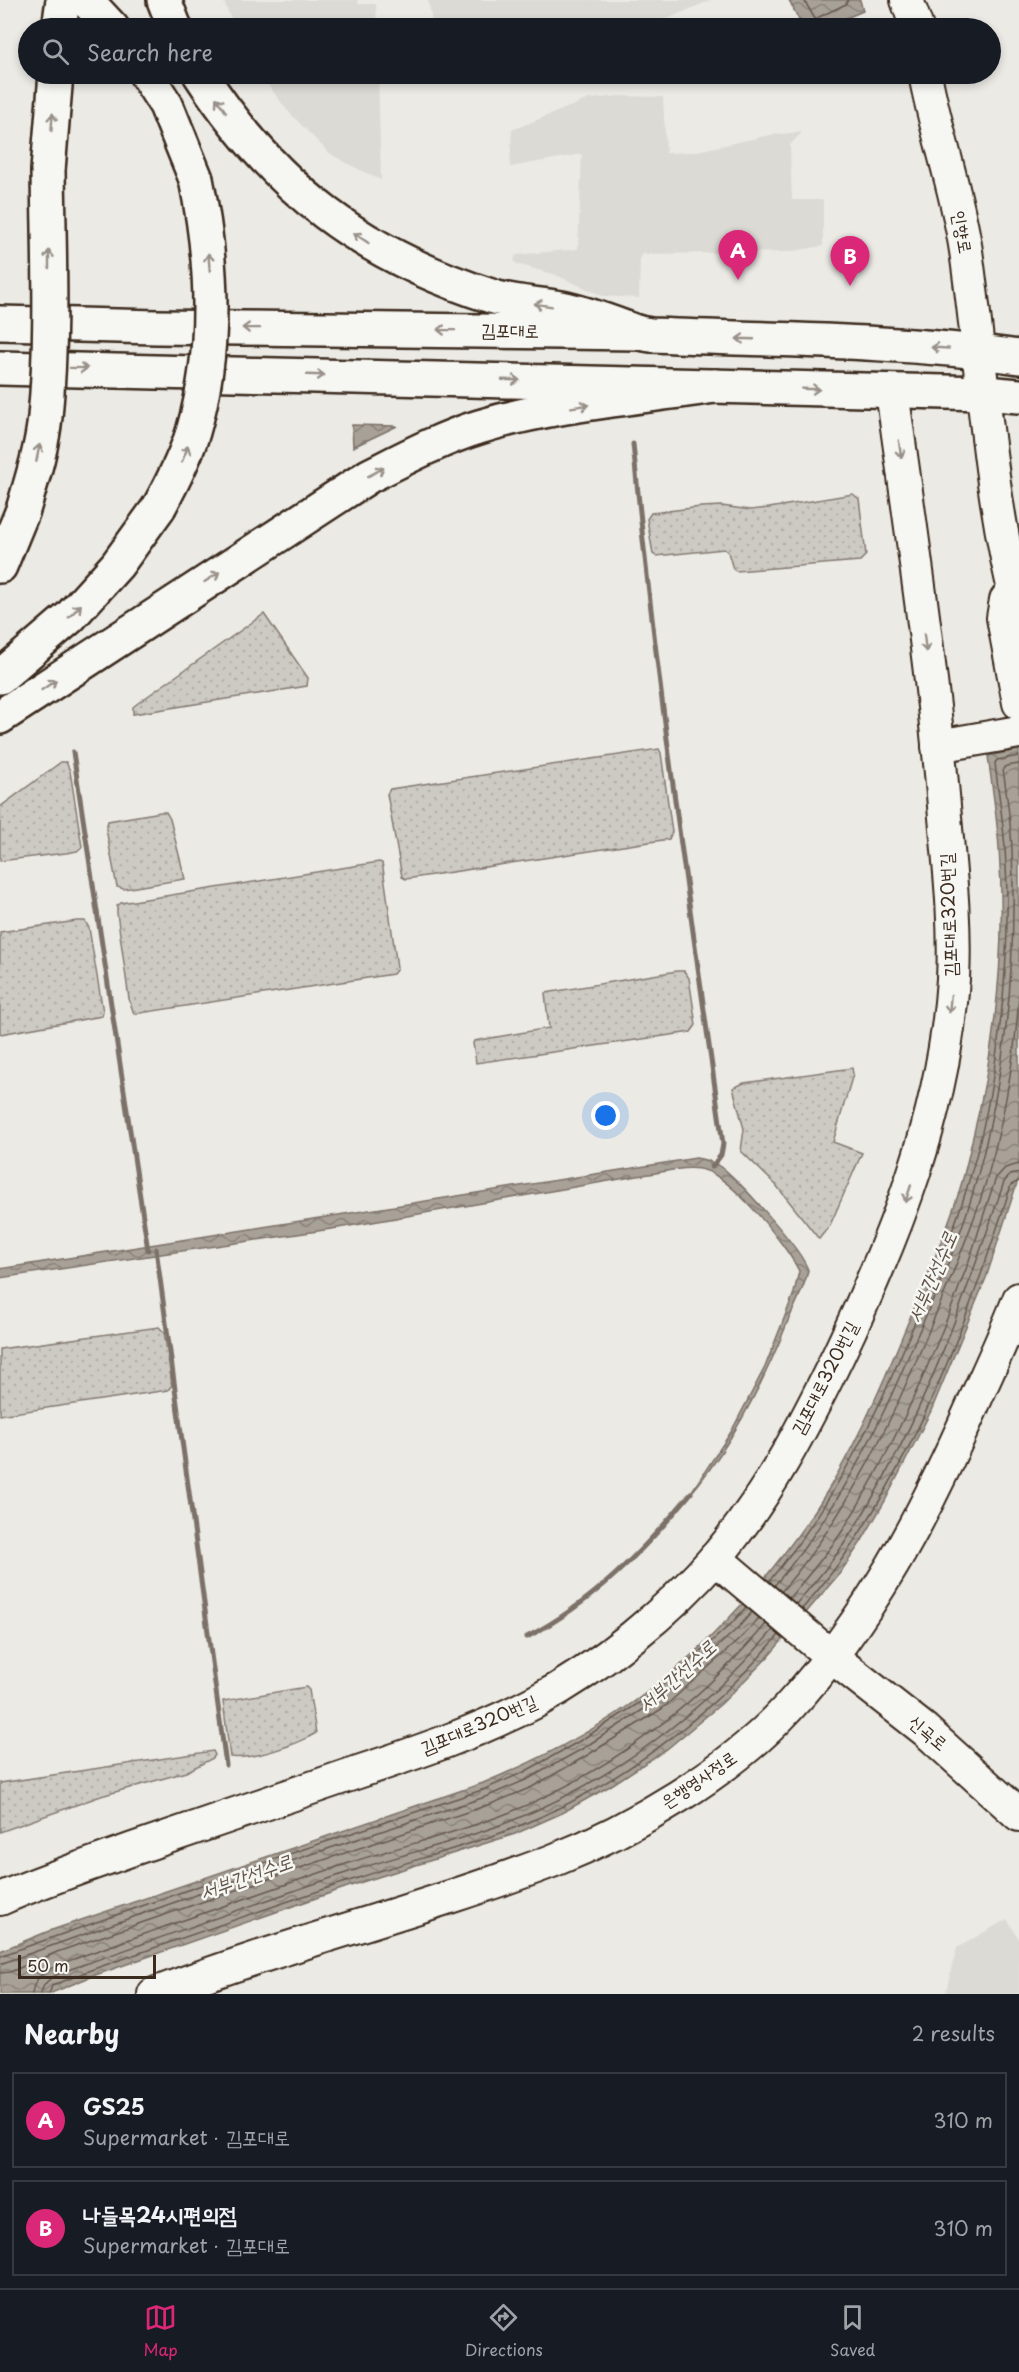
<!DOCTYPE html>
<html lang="en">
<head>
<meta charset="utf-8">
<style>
  :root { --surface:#171b24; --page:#20242c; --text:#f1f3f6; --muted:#9ea1a6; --line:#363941; --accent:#db2777 }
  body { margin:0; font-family:"Playpen Sans","Poor Story",sans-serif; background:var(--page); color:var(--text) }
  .scale { position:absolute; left:18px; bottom:15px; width:138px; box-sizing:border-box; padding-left:6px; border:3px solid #3b2a1e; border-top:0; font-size:16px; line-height:21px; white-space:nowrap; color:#3b2a1e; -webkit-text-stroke:4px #f6f6f2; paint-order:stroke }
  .you { position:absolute; left:606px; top:1116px; width:21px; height:21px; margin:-15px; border:4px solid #fff; border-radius:50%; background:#1a73e8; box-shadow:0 0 0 9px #1a73e833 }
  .badge { display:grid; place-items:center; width:39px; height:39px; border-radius:50%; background:var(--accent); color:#fff; font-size:20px; font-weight:700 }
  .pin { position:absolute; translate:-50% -50px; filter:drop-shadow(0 2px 3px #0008) }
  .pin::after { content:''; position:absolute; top:32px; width:21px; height:18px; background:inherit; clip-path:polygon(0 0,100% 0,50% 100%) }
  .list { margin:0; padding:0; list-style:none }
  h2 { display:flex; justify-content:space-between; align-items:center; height:78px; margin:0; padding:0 24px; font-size:26px }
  h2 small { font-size:20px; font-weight:400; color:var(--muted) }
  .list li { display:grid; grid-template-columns:39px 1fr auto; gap:18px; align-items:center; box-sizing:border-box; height:96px; margin:0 12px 12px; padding:0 12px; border:2px solid var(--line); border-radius:0px }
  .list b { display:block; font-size:22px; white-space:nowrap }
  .list p { margin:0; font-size:20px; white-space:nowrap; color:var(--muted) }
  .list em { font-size:20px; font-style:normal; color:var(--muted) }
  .icon { flex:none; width:33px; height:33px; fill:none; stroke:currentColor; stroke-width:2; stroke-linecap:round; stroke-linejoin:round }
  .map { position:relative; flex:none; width:1019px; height:1994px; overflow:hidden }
  .search { position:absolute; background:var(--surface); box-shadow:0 3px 9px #0003; left:18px; right:18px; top:18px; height:66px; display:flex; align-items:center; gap:15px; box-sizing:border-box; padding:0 21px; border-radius:33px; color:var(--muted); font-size:22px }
  .sheet { height:294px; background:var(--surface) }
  nav { display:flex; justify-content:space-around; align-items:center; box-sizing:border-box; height:84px; border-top:2px solid var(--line); background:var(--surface); font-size:16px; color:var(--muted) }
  nav a { display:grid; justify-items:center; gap:3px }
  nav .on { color:var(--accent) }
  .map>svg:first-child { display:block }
</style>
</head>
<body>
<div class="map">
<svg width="1019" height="1994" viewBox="0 0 1019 1994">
  <defs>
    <pattern id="grass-dots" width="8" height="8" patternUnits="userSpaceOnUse" patternTransform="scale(1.5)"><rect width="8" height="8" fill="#cdcac4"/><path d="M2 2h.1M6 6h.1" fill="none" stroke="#b1aea8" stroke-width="1.8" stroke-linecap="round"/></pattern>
    <pattern id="water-waves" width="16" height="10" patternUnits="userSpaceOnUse" patternTransform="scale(1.5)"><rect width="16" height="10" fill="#a8a198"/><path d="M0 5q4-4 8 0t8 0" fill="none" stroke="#8a837b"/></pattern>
  </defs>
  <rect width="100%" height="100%" fill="#ebeae5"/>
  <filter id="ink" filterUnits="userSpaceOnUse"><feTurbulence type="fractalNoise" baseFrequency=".0167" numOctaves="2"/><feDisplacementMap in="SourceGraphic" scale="12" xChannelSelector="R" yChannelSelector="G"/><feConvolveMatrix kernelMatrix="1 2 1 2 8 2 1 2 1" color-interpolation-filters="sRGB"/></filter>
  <g filter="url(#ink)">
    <g fill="#dcdad4">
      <polygon points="223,0 358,0 358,4 376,4 377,28 235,28"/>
      <polygon points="428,0 711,0 646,28 433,28"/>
      <polygon points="260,74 378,74 381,180 346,163 328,152 287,110"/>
      <polygon points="619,96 663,97 666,153 693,152 770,135 802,132 790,145 792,200 823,200 823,246 786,252 642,254 640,257 639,298 603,296 556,275 517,264 514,261 516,255 578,249 582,154 510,167 512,130 589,99"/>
      <polygon points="1007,1919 1019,1939 1019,1994 945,1994 957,1948"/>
    </g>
    <g fill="url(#grass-dots)" stroke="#847a71" stroke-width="1.5">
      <polygon points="853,494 859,499 866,555 860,561 736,571 733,569 728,552 724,549 656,556 653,554 647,519 651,513 701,507 722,506 750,510 769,508"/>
      <polygon points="264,614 308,678 307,686 133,714 133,707 138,703"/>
      <polygon points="659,749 661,753 672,832 669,839 406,879 402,877 387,794 390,789"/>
      <polygon points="61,762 66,762 70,771 82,847 77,851 66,853 0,861 0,807"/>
      <polygon points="161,812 166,812 170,819 185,879 124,889 117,887 106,829 108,821"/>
      <polygon points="379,862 382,863 383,868 396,960 397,969 393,974 134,1014 129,999 117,913 117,906 121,903"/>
      <polygon points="77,921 85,921 89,928 103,1012 102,1016 0,1034 0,932"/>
      <polygon points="677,971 684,971 689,978 696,1025 691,1032 476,1063 473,1043 474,1041 549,1028 545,993"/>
      <polygon points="852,1068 853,1074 833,1142 862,1153 830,1225 819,1239 776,1185 741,1151 744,1129 733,1088 744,1083"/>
      <polygon points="159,1327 164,1332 172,1385 168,1390 0,1415 0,1349"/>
      <path d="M306,1687L309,1690L316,1733C296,1745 253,1760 230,1757L223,1701Z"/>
      <polygon points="213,1751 215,1755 213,1758 186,1772 101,1796 0,1832 0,1783"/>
    </g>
    <g fill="url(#water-waves)" stroke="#7c7167" stroke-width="1.5">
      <polygon points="789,0 860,0 863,11 822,28 803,28"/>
      <polygon points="352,425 397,426 353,447"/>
      <path d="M1019,750V1177L986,1278L931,1411L885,1501L861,1542L840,1573L767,1658L721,1704L667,1749L610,1786L560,1814L515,1834L359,1883L90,1977L49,1994H0V1951L49,1931L483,1783C541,1759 600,1728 650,1690C714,1640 771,1576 816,1509C852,1454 879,1393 904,1332C923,1287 943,1241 958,1195C964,1177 968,1159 972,1141C996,1046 1006,945 999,848C997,817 992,786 988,756Z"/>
      <path d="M696,1158C703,1159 711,1161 718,1165C736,1176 802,1250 808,1270C805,1287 795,1305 788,1321C763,1384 732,1445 688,1497L731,1432L765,1367L794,1293L799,1271C786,1244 732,1178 704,1170C688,1165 665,1172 649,1174L338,1228L0,1278V1269Z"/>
    </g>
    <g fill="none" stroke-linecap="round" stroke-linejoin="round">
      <g stroke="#675a4f" stroke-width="1.5">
        <polyline points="804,0 815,19 846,4 848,0"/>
        <path d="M769,1581C835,1503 879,1411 917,1317C934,1277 952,1236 965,1194C982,1140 994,1082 1000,1025C1007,968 1009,906 1005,848C1003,820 998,791 995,763L997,760L1019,756"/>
        <path d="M774,1586C836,1514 878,1430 914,1343C934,1297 958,1244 972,1196C1005,1083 1017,967 1012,850C1011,823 1007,796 1003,769L1006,766L1019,764"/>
        <path d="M781,1592C849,1513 893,1419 932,1323C949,1283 966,1242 980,1201C1001,1138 1015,1061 1019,995"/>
        <path d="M789,1598C808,1576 827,1554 843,1530C894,1449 933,1359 966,1269C977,1239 985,1208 996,1178L1005,1168L1019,1164"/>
        <path d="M796,1604C815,1582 834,1560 849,1536C920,1428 963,1303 1004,1182L1010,1175L1019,1173"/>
        <path d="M802,1609C821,1587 839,1565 855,1540C925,1435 973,1305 1011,1185L1019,1181"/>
        <polyline points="0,1956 301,1850 485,1789 524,1772 578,1742 653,1694 732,1623 746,1607"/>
        <polyline points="0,1964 303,1857 488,1796 528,1779 582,1749 658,1700 737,1629 752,1612"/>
        <polyline points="0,1973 10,1972 57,1952 306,1866 491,1804 532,1787 586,1756 663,1708 743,1636 759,1618"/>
        <path d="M32,1994C34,1969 62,1964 82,1956C172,1924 262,1892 352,1862C404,1845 458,1833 508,1813C608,1773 697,1705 766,1624"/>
        <path d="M41,1994C43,1975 70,1970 85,1964C175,1933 265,1900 355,1870C407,1853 461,1841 511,1821C612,1781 703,1712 773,1630"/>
        <path d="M49,1994L52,1986L88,1971C178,1940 268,1907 358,1878C409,1861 463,1848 514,1828C616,1788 708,1718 779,1635"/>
      </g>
      <g stroke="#7c7167" stroke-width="5">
        <path d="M633,444C656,678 690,911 723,1144L721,1155L712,1167"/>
        <polyline points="73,752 148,1250"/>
        <polyline points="156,1249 226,1765"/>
        <path d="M527,1637C593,1603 645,1549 691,1493"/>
      </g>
      <defs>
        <g id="secondary">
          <polyline points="907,0 917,28"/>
          <path d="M925,74C936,133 957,190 966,251C983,370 988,493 1019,610"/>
          <polyline points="1014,591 1006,600 1003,618 1019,703"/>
          <polyline points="938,746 1019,732"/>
          <polyline points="715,1558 832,1657 925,1730 1019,1815"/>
          <path d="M0,1899C43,1880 89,1865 133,1849C207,1823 281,1799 355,1773C416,1753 478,1732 535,1702C599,1668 670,1611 717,1556C767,1497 804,1426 838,1356C896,1234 944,1115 953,979C956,921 949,863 944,806C932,667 911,529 892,391"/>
          <path d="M154,1994C285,1944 421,1911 552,1861C631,1830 731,1771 788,1708C869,1620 924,1516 972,1407C988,1371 1005,1336 1019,1299"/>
        </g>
        <g id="primary">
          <path d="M0,323L157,327L639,333L651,335C773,340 897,340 1019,357"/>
          <polyline points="0,368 985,393 1019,396"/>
        </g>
        <g id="highway">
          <polyline points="86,0 112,28"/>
          <polyline points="164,0 175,28"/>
          <polyline points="59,28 63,0"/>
          <polyline points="146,74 166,105 196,179"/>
          <path d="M200,74C275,189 362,255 494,297C515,303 539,304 561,308C587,313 614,324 639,333"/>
          <polyline points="48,170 56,74"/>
          <polyline points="0,566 23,510"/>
          <polyline points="0,677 70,617 117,565 159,507"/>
          <path d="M0,717L369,476C405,458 440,439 479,427C554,404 636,398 715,386"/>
        </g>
      </defs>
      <use href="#secondary" stroke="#3b2a1e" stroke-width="36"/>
      <use href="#primary" stroke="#3b2a1e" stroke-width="38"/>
      <use href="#highway" stroke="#3b2a1e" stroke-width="38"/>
      <use href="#secondary" stroke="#f6f6f2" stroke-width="32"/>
      <use href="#primary" stroke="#f6f6f2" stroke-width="33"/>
      <use href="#highway" stroke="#f6f6f2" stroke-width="33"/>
      <defs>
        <g id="highway-bridge">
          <path d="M159,507C172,483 185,458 193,432C217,350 213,261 196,179"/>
          <path d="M23,510C32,479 42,448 45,417C53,335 49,252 48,170"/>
        </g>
      </defs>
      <use href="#highway-bridge" stroke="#3b2a1e" stroke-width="38" stroke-linecap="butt"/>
      <use href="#highway-bridge" stroke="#f6f6f2" stroke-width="33"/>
    </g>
    <defs><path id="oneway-shaft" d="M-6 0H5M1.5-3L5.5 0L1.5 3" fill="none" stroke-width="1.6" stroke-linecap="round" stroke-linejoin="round" transform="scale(1.5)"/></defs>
    <g stroke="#989088">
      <use href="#oneway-shaft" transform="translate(221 105) rotate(-125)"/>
      <use href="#oneway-shaft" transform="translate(52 122) rotate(-86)"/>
      <use href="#oneway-shaft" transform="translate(361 238) rotate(-146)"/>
      <use href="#oneway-shaft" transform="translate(49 259) rotate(-90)"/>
      <use href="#oneway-shaft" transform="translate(209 262) rotate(-95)"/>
      <use href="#oneway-shaft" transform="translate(543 305) rotate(-171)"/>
      <use href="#oneway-shaft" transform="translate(251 328) rotate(-179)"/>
      <use href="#oneway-shaft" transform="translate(446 330) rotate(-179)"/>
      <use href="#oneway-shaft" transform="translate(745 339) rotate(-178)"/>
      <use href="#oneway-shaft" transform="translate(940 348) rotate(-176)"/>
      <use href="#oneway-shaft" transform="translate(79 368) rotate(1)"/>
      <use href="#oneway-shaft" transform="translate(316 375) rotate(2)"/>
      <use href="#oneway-shaft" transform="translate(511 380) rotate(2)"/>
      <use href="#oneway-shaft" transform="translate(811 389) rotate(2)"/>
      <use href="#oneway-shaft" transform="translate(580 406) rotate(-9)"/>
      <use href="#oneway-shaft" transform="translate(900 449) rotate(82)"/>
      <use href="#oneway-shaft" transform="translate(38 453) rotate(-79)"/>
      <use href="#oneway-shaft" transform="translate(185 454) rotate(-68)"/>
      <use href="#oneway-shaft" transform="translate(376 472) rotate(-28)"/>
      <use href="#oneway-shaft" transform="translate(212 577) rotate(-33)"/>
      <use href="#oneway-shaft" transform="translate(75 611) rotate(-46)"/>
      <use href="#oneway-shaft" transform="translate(925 643) rotate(83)"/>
      <use href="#oneway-shaft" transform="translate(49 685) rotate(-34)"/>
      <use href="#oneway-shaft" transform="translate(950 1004) rotate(95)"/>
      <use href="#oneway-shaft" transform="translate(908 1194) rotate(109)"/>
    </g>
  </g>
  <g text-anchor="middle" stroke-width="5" stroke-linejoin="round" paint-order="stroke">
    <g font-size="18" fill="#3b2a1e" stroke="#f6f6f2">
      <text transform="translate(962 232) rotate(80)" y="6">인향로</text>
      <text transform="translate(510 331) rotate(1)" y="6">김포대로</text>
      <text transform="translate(949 915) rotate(-92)" y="6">김포대로320번길</text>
      <text transform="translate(825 1378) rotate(-63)" y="6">김포대로320번길</text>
      <text transform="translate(479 1725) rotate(-23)" y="6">김포대로320번길</text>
      <text transform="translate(928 1733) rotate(40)" y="6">신곡로</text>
      <text transform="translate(699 1780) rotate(-34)" y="6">은행영사정로</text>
    </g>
    <g font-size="20" font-style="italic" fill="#615449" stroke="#f6f6f2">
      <text transform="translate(932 1277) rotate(-67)" y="7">서부간선수로</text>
      <text transform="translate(677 1676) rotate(-42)" y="7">서부간선수로</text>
      <text transform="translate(246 1877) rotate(-20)" y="7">서부간선수로</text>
    </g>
  </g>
</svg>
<div class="scale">50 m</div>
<div class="you"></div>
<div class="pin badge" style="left:738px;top:280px">A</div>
<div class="pin badge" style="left:850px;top:286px">B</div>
<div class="search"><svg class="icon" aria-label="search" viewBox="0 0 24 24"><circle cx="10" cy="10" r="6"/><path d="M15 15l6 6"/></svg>Search here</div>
</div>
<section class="sheet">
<h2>Nearby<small>2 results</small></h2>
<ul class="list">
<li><span class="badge">A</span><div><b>GS25</b><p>Supermarket · 김포대로</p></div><em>310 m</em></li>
<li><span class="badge">B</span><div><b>나들목24시편의점</b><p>Supermarket · 김포대로</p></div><em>310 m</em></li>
</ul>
</section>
<nav>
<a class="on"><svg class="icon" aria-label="map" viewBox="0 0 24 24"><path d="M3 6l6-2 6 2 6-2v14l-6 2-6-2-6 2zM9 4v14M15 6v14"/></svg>Map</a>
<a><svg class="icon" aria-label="directions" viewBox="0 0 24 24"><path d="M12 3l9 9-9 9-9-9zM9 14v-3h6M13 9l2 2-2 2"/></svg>Directions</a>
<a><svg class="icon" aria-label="saved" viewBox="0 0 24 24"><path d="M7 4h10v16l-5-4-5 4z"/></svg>Saved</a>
</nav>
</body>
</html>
